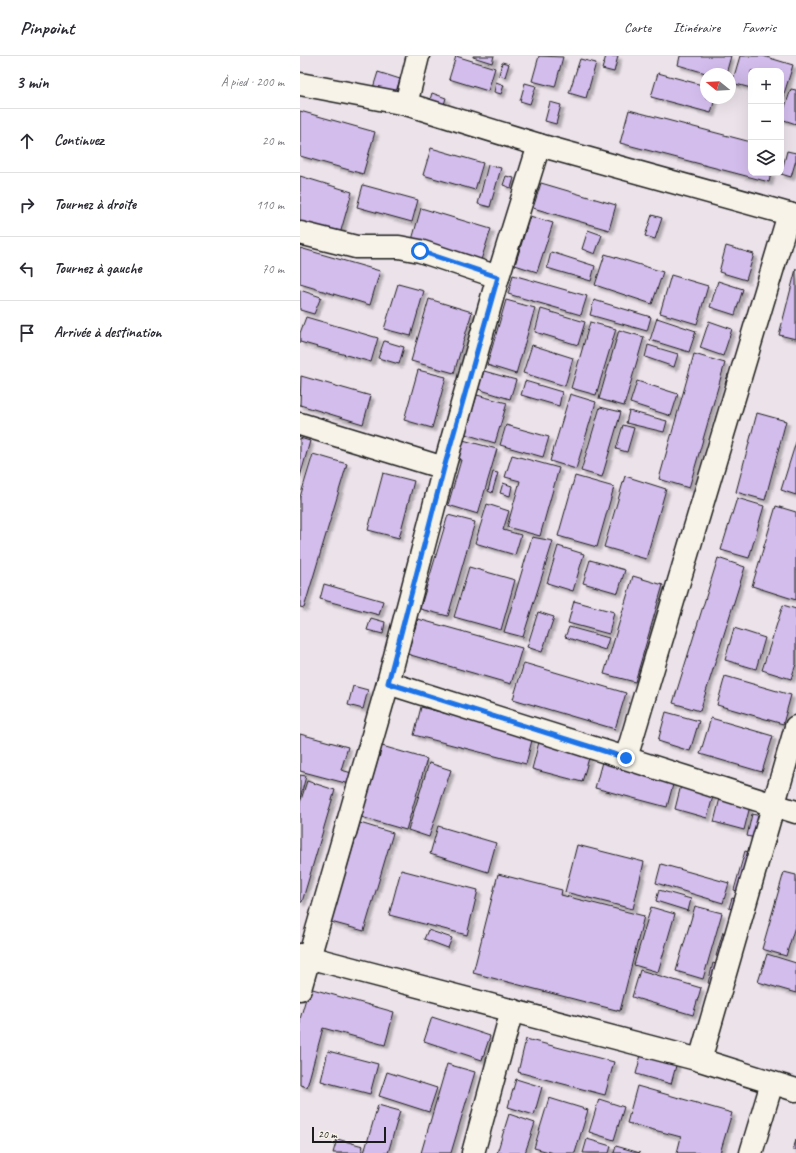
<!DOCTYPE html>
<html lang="fr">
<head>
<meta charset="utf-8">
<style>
  :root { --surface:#fff; --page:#f2f2f3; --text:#2b2b33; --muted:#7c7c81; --line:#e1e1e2 }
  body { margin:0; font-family:Caveat,sans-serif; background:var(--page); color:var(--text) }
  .controls { position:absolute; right:12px; top:12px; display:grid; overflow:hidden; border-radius:8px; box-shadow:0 4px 16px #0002 }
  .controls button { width:36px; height:36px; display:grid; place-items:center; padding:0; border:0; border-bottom:1px solid var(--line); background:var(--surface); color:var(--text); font:20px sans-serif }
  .compass { position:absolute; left:400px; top:12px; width:36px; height:36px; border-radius:50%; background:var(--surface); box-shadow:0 4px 16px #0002; rotate:288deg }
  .scale { position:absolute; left:12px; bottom:10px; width:74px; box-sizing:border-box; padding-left:4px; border:2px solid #1c1c1c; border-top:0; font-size:11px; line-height:14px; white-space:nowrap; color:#1c1c1c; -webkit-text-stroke:3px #f7f3e8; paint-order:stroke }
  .stop { position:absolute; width:12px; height:12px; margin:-9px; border:3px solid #1a73e8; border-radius:50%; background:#fff }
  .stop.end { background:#1a73e8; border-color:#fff; box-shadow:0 1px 4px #0008 }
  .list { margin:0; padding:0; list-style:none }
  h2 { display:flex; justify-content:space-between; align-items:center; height:52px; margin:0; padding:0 16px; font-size:17px }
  h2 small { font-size:13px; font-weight:400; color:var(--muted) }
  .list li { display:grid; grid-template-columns:26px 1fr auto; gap:12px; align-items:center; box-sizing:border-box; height:64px; padding:0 16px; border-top:1px solid var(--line) }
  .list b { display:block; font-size:15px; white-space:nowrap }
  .list em { font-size:13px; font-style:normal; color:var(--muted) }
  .icon { flex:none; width:22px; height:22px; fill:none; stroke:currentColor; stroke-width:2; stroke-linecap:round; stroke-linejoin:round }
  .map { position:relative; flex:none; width:496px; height:1097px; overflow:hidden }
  header { display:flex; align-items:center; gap:24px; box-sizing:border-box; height:56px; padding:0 20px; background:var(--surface); border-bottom:1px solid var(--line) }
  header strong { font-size:19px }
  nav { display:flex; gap:22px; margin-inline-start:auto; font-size:14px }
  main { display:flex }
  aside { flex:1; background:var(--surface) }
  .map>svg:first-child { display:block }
</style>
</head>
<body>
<header>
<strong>Pinpoint</strong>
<nav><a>Carte</a><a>Itinéraire</a><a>Favoris</a></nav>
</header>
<main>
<aside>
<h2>3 min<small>À pied · 200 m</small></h2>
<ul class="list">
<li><svg class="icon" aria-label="ahead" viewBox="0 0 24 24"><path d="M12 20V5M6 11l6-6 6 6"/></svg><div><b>Continuez</b></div><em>20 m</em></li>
<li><svg class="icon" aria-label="right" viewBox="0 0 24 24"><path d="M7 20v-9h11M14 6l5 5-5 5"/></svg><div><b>Tournez à droite</b></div><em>110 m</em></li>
<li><svg class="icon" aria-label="left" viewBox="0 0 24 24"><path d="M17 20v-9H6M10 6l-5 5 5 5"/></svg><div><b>Tournez à gauche</b></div><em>70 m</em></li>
<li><svg class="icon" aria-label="arrive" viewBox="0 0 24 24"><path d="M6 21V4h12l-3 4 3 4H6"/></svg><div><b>Arrivée à destination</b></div></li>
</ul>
</aside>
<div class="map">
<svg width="496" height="1097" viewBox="0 0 496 1097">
  <defs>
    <filter id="shadow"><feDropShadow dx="3.5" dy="3.5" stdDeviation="1" flood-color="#0004"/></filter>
  </defs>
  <rect width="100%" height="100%" fill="#ece3ea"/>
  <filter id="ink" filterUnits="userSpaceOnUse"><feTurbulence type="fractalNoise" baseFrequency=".025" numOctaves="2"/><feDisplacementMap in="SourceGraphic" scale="8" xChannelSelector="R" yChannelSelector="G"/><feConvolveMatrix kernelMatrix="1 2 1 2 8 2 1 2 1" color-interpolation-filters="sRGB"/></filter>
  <g filter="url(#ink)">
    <g fill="#d3bded" stroke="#1c1c1c" filter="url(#shadow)">
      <polygon points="156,0 195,12 188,35 149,23"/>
      <polygon points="173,0 194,0 192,7 173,1"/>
      <polygon points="239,0 263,1 255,31 232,25"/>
      <polygon points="306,0 318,0 314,16 302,13"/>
      <polygon points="380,0 431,0 426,18 409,18 378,9"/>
      <polygon points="440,0 463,0 493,9 483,41 481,41 481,15 451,15 451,32 432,27"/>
      <polygon points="280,3 296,7 286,42 269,37"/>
      <polygon points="202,6 209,8 205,21 199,19"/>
      <polygon points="78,16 100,23 94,42 72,35"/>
      <polygon points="358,17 406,30 406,42 415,42 411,57 351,41"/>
      <polygon points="196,26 204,29 201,38 194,36"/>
      <polygon points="225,27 236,30 230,48 220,45"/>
      <polygon points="491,33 496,34 496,68 481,63"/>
      <polygon points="132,37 146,42 142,55 128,50"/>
      <polygon points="250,46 261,49 256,68 245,65"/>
      <polygon points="329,54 451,86 451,117 471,117 469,126 320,87"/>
      <polygon points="0,55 75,76 63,118 0,100"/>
      <polygon points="131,92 183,107 175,134 123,119"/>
      <polygon points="487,95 496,97 496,104 491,121 481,118"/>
      <polygon points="188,109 201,112 190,151 178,148"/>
      <polygon points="0,120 52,136 40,178 0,166"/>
      <polygon points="206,120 214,122 211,132 203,129"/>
      <polygon points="241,127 316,149 309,174 233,152"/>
      <polygon points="63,129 118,144 112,166 57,151"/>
      <polygon points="121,152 191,173 181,204 112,184"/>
      <polygon points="352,159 362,162 355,183 345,180"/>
      <polygon points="230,160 253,167 237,216 215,209"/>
      <polygon points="288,174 302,179 295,198 282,193"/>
      <polygon points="426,190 454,198 446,224 419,216"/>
      <polygon points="0,192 80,215 70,249 0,228"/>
      <polygon points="251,196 295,210 291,225 247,212"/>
      <polygon points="305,198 363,216 352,248 295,229"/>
      <polygon points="496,213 496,283 479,279"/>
      <polygon points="213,219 287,240 281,259 208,238"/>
      <polygon points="371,219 408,230 397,268 360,257"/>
      <polygon points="418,225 443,233 435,259 410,251"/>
      <polygon points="98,228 124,235 111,280 84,273"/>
      <polygon points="0,234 21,241 14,258 0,254"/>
      <polygon points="129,243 172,256 154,317 111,305"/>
      <polygon points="206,244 235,252 216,318 187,309"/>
      <polygon points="294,244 351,261 347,275 290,259"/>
      <polygon points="241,253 285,266 278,289 235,276"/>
      <polygon points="6,261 78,282 71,306 0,286 0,277"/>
      <polygon points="357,262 396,275 389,296 350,284"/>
      <polygon points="409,265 432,273 423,300 400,292"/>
      <polygon points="290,266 316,273 296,339 271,332"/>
      <polygon points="319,274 344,281 324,350 299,343"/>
      <polygon points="84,285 104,291 99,308 78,302"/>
      <polygon points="232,289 273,302 265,330 223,317"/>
      <polygon points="348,289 378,298 374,311 345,301"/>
      <polygon points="394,298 425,307 389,432 359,423"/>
      <polygon points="118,314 146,321 132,372 104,364"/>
      <polygon points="184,315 216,324 210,343 178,333"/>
      <polygon points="428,318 437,321 434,331 425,328"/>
      <polygon points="1,320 71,340 63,368 0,349"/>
      <polygon points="225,325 262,336 259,350 221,339"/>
      <polygon points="337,325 378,338 371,360 330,347"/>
      <polygon points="270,338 296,346 276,413 250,405"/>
      <polygon points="177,339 207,347 195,387 165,378"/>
      <polygon points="300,351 321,356 302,421 281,415"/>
      <polygon points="329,355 367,365 364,376 326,367"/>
      <polygon points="457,357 486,365 465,444 436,436"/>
      <polygon points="206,369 249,381 243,401 200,389"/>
      <polygon points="323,369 334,372 327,396 316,393"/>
      <polygon points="0,382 10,385 0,421"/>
      <polygon points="159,383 197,393 178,458 148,449 161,404 153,402"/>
      <polygon points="496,386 496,439 481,434"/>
      <polygon points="13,398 47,408 4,552 0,551 0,441"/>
      <polygon points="212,399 259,412 240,480 207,471 220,425 205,421"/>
      <polygon points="193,416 198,417 192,437 188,435"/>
      <polygon points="83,417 114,425 99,482 68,474"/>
      <polygon points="275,420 314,431 297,491 258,480"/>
      <polygon points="325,420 366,433 346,503 304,491"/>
      <polygon points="203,427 212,430 210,440 200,437"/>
      <polygon points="437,442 464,450 449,502 421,494"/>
      <polygon points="187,448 209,455 203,474 221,479 215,499 175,487"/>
      <polygon points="476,450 496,456 496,544 452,530"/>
      <polygon points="148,459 175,466 148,560 120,553"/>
      <polygon points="232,481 253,485 223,581 204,576"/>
      <polygon points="258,490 284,498 273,535 247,527"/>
      <polygon points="418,502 445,511 400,655 373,647"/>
      <polygon points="290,504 325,514 318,537 283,527"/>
      <polygon points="169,511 215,524 201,574 154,561"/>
      <polygon points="333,520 363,529 335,626 304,618"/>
      <polygon points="24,528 83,545 79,559 20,543"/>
      <polygon points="274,545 314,556 309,578 268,567"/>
      <polygon points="483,549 496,553 496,608 491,623 462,614"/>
      <polygon points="238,556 254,561 242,596 227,591"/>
      <polygon points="71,562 85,566 83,578 67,574"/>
      <polygon points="118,563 222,592 211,628 107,598"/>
      <polygon points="269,571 309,582 305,594 265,581"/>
      <polygon points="434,572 465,582 456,613 425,604"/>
      <polygon points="224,607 326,637 315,673 213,643"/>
      <polygon points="425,620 491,639 483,668 417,649"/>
      <polygon points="53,630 68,634 63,653 48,649"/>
      <polygon points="121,651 233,680 226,708 114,679"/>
      <polygon points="366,656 399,665 390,695 358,685"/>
      <polygon points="411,662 473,680 462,716 400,698"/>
      <polygon points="0,678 48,691 41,714 52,717 49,728 0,715"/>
      <polygon points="240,682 291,695 282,726 232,713"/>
      <polygon points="82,690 127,703 106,774 61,761"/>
      <polygon points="303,702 375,721 367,751 295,732"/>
      <polygon points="129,707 151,714 129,781 108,774"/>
      <polygon points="0,719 6,720 0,743"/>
      <polygon points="7,725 35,734 2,846 0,846 0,747"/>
      <polygon points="382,725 415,733 407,762 375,753"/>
      <polygon points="421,738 451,746 444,774 414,766"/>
      <polygon points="452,758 465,761 459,783 447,780"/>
      <polygon points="60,767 93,777 64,875 31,866"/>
      <polygon points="138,770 196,787 188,816 130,798"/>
      <polygon points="277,789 344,806 333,853 265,836"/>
      <polygon points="445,795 455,798 444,837 434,834"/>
      <polygon points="361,808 429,827 423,847 356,827"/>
      <polygon points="101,814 178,834 167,879 89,859"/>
      <polygon points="484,816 496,819 496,867 486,900 462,893"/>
      <polygon points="198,818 262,834 261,839 344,860 320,955 173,917"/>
      <polygon points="359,834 391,843 388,855 356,845"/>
      <polygon points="432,842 443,845 440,856 429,852"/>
      <polygon points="395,850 422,857 403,923 376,915"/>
      <polygon points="351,851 375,858 358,916 334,909"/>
      <polygon points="128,874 152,882 148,892 124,883"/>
      <polygon points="423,876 431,879 424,903 416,900"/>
      <polygon points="467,898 496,907 496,937 458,926"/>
      <polygon points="413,907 419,909 414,929 408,927"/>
      <polygon points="340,914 401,932 393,959 332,941"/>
      <polygon points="9,932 94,956 85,989 23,972 7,1031 0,1029 0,963"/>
      <polygon points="132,961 190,980 182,1004 124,985"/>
      <polygon points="226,983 314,1006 305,1039 218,1016"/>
      <polygon points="28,995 78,1008 70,1038 21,1025"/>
      <polygon points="342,995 377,1006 371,1028 336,1018"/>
      <polygon points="147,1008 175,1016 151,1097 121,1097"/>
      <polygon points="87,1016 137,1032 129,1056 79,1040"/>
      <polygon points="216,1023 242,1031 234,1059 208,1051"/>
      <polygon points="337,1030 432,1057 420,1097 377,1097 381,1081 327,1067"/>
      <polygon points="249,1042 288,1054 275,1097 253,1097 234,1092"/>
      <polygon points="299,1043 324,1051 314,1084 289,1076"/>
      <polygon points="78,1049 100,1055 88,1097 64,1097"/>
      <polygon points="209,1058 235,1067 225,1097 197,1097"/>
      <polygon points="37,1083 63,1090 61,1097 33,1097"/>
      <polygon points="287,1083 311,1090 309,1097 283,1097"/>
      <polygon points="496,1084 496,1094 493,1094"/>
      <polygon points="316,1090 340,1097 314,1097"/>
    </g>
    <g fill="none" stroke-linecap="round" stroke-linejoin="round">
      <defs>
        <g id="minor">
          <polyline points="0,28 106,48 239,89 496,160"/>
          <polyline points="106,48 118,0"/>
          <polyline points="0,177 56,191 99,191 120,195 198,221"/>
          <polyline points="0,368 144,412"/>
          <polyline points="88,627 496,756"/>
          <polyline points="326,702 489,158"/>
          <polyline points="0,899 400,1004 496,1034"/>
          <polyline points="0,933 88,627 144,412 198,221 239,89"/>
          <polyline points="400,1004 496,671"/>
          <polyline points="173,1097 212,954"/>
          <polyline points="451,1097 472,1027"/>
        </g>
      </defs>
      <use href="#minor" stroke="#1c1c1c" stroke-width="25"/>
      <use href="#minor" stroke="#f7f3e8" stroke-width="22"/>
    </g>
  </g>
  <g fill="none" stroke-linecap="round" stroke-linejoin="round" filter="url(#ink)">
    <polyline stroke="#1a73e8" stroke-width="5" points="120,195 198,221 144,412 88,627 326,702"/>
  </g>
</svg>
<div class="controls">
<button>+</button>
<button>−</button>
<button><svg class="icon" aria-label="layers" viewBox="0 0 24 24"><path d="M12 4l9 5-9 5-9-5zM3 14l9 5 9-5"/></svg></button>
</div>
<svg class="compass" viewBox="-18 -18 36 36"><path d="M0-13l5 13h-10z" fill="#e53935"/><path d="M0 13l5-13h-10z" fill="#7c7c81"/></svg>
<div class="scale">20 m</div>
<div class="stop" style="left:120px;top:195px"></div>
<div class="stop end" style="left:326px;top:702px"></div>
</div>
</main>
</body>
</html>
